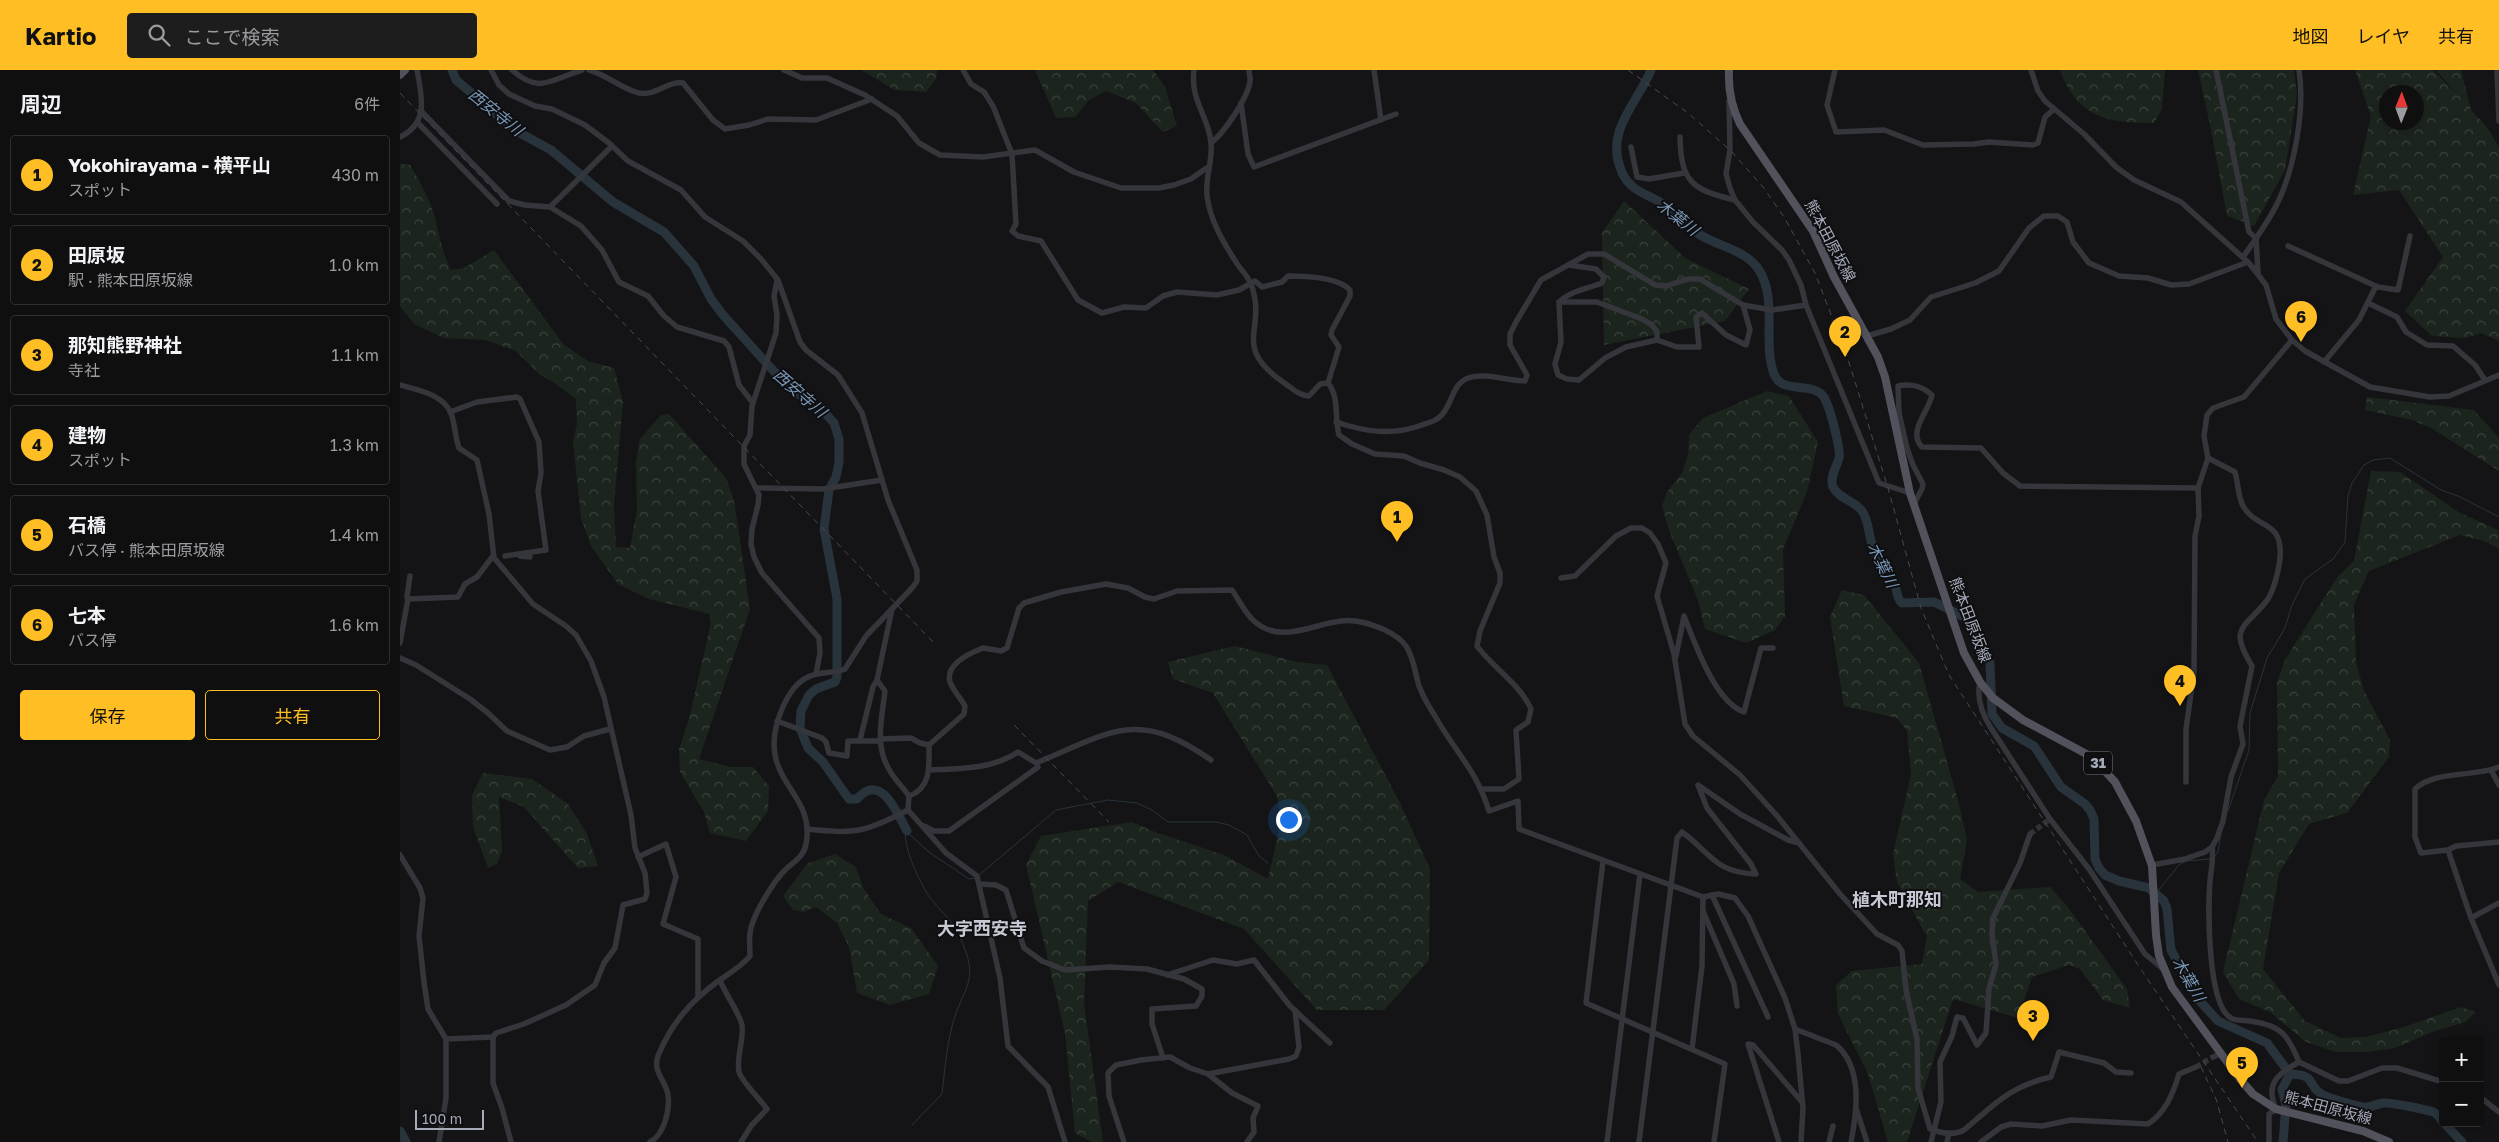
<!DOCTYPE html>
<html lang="ja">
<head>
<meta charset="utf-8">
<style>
  :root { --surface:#0f0f10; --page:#1d1d1e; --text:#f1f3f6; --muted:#9b9c9f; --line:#2f2f30; --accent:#ffbe24 }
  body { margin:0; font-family:"Golos Text","Noto Sans JP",sans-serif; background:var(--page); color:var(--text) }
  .controls { position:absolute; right:15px; bottom:15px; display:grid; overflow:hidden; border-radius:5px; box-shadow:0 2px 8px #0003 }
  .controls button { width:45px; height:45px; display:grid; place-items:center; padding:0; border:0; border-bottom:1px solid var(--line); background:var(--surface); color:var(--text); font:25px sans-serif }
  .compass { position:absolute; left:1979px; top:15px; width:45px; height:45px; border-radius:50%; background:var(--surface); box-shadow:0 2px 8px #0003; rotate:1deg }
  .scale { position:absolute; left:15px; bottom:12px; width:69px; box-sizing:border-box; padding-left:5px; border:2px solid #a5aab8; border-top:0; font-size:14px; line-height:18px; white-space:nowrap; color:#a5aab8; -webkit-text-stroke:4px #0f0f11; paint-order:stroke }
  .you { position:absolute; left:888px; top:749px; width:18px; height:18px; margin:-12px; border:4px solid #fff; border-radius:50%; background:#1a73e8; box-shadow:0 0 0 8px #1a73e833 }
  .badge { display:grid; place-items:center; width:32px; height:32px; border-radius:50%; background:var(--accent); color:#111; font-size:16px; font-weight:700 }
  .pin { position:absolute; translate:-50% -41px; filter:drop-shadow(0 1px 2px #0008) }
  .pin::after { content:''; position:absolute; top:26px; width:18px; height:15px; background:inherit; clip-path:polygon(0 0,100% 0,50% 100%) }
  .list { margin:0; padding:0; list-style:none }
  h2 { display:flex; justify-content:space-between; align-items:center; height:65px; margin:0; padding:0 20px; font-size:21px }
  h2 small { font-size:16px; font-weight:400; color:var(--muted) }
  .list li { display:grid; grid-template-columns:32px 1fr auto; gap:15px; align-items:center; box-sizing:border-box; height:80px; margin:0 10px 10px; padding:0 10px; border:1px solid var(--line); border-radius:5px }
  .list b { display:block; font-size:19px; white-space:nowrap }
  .list p { margin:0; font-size:16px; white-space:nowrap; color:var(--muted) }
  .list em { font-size:16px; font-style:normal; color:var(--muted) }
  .actions { display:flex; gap:10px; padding:15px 20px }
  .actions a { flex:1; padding:11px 0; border:1px solid var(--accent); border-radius:5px; text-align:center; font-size:18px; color:var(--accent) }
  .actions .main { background:var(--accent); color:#111 }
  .icon { flex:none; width:28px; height:28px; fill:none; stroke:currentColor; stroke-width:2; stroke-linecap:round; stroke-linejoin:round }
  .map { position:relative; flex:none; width:2099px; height:1072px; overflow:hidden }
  header { display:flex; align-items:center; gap:30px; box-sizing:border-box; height:70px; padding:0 25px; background:var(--accent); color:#111 }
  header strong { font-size:24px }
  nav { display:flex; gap:28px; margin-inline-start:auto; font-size:18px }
  .search { width:350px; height:45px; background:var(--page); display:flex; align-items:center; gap:12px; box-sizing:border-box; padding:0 18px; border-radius:5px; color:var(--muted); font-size:19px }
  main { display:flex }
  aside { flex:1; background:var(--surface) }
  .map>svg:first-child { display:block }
</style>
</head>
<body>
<header>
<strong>Kartio</strong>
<div class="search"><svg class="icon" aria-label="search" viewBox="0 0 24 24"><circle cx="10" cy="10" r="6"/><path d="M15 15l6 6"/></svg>ここで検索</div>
<nav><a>地図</a><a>レイヤ</a><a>共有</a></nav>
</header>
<main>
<aside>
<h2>周辺<small>6件</small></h2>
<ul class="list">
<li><span class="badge">1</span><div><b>Yokohirayama - 横平山</b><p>スポット</p></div><em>430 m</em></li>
<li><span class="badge">2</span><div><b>田原坂</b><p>駅 · 熊本田原坂線</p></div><em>1.0 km</em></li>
<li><span class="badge">3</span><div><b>那知熊野神社</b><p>寺社</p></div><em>1.1 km</em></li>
<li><span class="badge">4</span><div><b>建物</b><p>スポット</p></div><em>1.3 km</em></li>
<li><span class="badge">5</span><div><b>石橋</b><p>バス停 · 熊本田原坂線</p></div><em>1.4 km</em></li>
<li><span class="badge">6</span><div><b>七本</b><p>バス停</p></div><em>1.6 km</em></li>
</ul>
<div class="actions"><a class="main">保存</a><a>共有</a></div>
</aside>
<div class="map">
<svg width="2099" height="1072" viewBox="0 0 2099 1072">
  <defs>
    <pattern id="forest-crowns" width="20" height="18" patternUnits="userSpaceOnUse" patternTransform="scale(1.25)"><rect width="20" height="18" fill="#1c251d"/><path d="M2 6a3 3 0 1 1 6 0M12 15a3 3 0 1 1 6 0" fill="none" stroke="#3a423c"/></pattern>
  </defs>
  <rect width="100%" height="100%" fill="#141416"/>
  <g fill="url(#forest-crowns)" fill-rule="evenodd">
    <polygon points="461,0 537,0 536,9 526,22 495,20"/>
    <polygon points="635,0 753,0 765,17 777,56 763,62 736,33 706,21 689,30 675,47 656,48"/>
    <path d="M1660,0H1765L1762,39L1754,53C1708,53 1677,48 1660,0Z"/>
    <polygon points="1798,0 1894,0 1897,24 1885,100 1854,156 1827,146 1811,59"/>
    <path d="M1955,0H2033L2059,27L2036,0H2061L2071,40L2086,56L2099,77V271L2081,263L2065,268L2032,266L2005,241L2043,187L1999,120L1953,125L1971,46ZM1986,22H2016V52H1986Z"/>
    <path d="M0,94L10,95C21,113 31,131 36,152C40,169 43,184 51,200L64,198L94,180L164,275L188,291L214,298L223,332L214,435L216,477L230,478L237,440L236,391L240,369L261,345L269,344L326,408L334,430L350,539L299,689L331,697H353L369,716L368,741L346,771L310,763L304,742L280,702L279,679L289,649L310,557V544L249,529L218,514L191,476L181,448L173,371L177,354L176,329L153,312L139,304L116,281L85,270L44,268L14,254L0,236Z"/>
    <polygon points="1224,131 1285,188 1349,219 1325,251 1204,275 1202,163"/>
    <polygon points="1367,321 1389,326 1418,372 1407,422 1383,479 1385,546 1375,560 1346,573 1305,559 1298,530 1270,463 1262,436 1267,422 1282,403 1288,385 1289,365 1303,348"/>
    <polygon points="1967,327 2074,340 2099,368 2099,401 2031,358 2012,350 1965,340"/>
    <polygon points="1971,401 2000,402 2060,443 2098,460 2099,479 2084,471 2060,465 1969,501 1954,534 1956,592 1964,621 1990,670 1989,687 1947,743 1909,754 1879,803 1863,899 1905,951 1941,968 1965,967 2001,958 2061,937 2076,942 2065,952 2032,962 1995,978 1968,982 1936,982 1906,972 1870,942 1839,929 1823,902 1864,730 1878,706 1877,612 1885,590 1898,569 1938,506 1954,491"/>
    <polygon points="1442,520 1464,525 1519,593 1559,734 1567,770 1560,809 1578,822 1650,817 1667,836 1727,919 1730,938 1703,930 1680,899 1669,895 1632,907 1618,948 1553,929 1507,1072 1488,1072 1468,1004 1438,944 1436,915 1452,901 1522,894 1527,867 1497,812 1493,784 1511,704 1507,661 1497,648 1444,636 1430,547"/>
    <polygon points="835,576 897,592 927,595 999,731 1030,799 1029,890 984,940 917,940 844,859 718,812 688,831 684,933 703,1072 692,1072 675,1063 665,963 626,795 641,766 732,752 755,762 824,785 868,809 880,756 878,728 813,623 773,609 768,592"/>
    <polygon points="83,703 132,709 168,734 187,764 198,796 178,798 124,737 99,727 102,781 97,794 88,798 73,757 72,725"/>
    <polygon points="435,784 456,797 464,819 481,844 511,858 538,896 529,924 490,935 457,923 449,877 437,853 416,837 404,842 393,840 383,826 408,793"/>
  </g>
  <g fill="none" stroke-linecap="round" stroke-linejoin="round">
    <g stroke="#29333b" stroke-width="1">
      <polyline points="1828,741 1849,680 1850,643 1867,588 1885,558 1892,535 1905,509 1933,489 1945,472 1948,426 1952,413 1964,395 1973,390 1990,388 2041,420 2058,426 2099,447"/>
      <polyline points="1815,786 1818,782 1821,764"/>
      <polyline points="578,806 656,740 708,730 737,733 752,740 768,752 816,752 829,755 847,765 859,786 868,793"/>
      <polyline points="1758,821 1779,795 1786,791 1810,789"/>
      <path d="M512,1055L542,1024C545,998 547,971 555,946C563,922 575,912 567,885C564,877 561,868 557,860C549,848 539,839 530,828C521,815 502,776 506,761L529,782L569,809L575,808"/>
    </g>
    <g stroke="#29333b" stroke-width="9">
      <path d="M52,0L56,10L118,62L151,80L213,132L264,162L294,196L311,229L323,245L370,297L390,318L423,341L434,353L439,369V392L436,407L429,420L424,459L437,529V607L435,612L416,619L409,625L401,641L400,658L408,678L423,692L449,729H457C481,701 497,743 507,761"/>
      <path d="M1251,0C1238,32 1206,60 1220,97C1222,104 1226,111 1232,116C1242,125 1257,128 1267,137C1279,147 1288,159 1302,166C1321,177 1347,181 1359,200C1378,230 1362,272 1374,304C1382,325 1411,311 1423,326C1429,333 1441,379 1439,388C1437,396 1429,408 1433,417C1439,429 1455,431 1462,441C1470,452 1468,468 1474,480C1480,493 1489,503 1495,516C1498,522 1496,528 1502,533L1534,532L1564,547L1570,552L1590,593L1592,644L1602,658L1634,676L1661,717L1685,734L1690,740L1694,749L1695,789L1699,798L1705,805L1719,811L1749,818L1764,831L1767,839L1771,880L1798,929L1818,951L1867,973L1890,1004L1882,1019L1886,1035L1883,1072"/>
      <path d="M1890,1004C1919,1005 1905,1015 1923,1025C1926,1027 1959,1037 1964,1037C1970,1038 1976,1034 1983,1033C1988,1032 2031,1040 2035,1043C2039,1045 2040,1049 2043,1052"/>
      <polyline points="2044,1053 2062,1072"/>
      <polyline points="0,1061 6,1072"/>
    </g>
    <g stroke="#313236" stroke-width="5.5" stroke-dasharray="5.5 3" stroke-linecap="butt">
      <polyline points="1630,764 1650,749"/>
      <polyline points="1796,997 1813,987"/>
    </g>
    <g stroke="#35363c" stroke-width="5.5">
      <path d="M91,0L99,15L109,24L135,36L152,39L185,55L209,73L228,91L281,120L305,147L343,171L361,189L378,210L400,272L406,280L438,305L462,343L488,430L517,500V511L513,517L466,566L445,599C433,604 419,601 408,607C395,613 387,627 382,639C352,711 417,719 406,774C404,787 393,792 385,800C373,812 352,846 350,863C349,871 350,879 350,886C341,897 328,904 317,912C290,932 271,954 258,986C252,1001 266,1011 268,1025C270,1040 264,1065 250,1072"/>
      <path d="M112,0C140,25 152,9 182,0"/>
      <path d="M189,0C206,4 221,19 239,23C257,26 266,11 283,13L313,50L325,59L349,55L368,49L416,50L472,29"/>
      <polyline points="384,0 402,8 427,8 465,25 497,46 519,73 540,85 583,87 635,80 674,102 721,118 759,118 774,115 791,109 808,97"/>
      <path d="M563,0L571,14L584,22L593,36L612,84L616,154L612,161L618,166L641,171L678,230L702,243L724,237L746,238L763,226L777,222L817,225L839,220L855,211L862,217L882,212L888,206C905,206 938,207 950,220V226L932,260L931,265L939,277L928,313"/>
      <path d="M794,0C790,32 809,46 811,73C813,90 805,107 807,126C810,150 823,172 836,192C840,199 848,206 851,214C868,260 830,275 883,312C892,318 898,325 909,326L920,314L928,313"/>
      <polyline points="974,0 981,50"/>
      <polyline points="1435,0 1427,35 1436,62 1484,60 1523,75 1574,74 1589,72 1633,75 1638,73 1645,47 1653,40"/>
      <polyline points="1631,0 1638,21 1645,31 1684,64 1716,97 1734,110 1781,132 1849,193 1866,215 1876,249 1892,270 1905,281 1970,317 2030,327 2049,326 2099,305"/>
      <polyline points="1816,0 1849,162 1856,168 1858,203"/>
      <polyline points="2097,0 2099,51"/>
      <polyline points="1329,31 1330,80 1326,104 1330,118 1335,130 1353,152 1382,180 1389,190 1401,215 1406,235 1479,413 1510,423"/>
      <polyline points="841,33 848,84 854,97 996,44"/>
      <polyline points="21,41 109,131 125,135 150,137 181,156 202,180 219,212 248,226 264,246 277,257 324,271 329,277 339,315 353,333"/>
      <polyline points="18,53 97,134"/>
      <path d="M0,67C29,53 22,27 17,0"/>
      <path d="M1280,67C1281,113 1293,120 1335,130"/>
      <path d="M811,73C824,63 847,29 850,12C851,9 849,4 849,0"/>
      <polyline points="1231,77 1237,107 1249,109 1284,103"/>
      <polyline points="150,137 212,76"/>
      <polyline points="1888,176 1978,217 1998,220 2010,166"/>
      <path d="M1843,187C1855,170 1869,151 1878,132C1895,96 1905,39 1899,0"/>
      <path d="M1169,195L1196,199L1204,207L1202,213C1187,219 1170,221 1159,232L1161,272L1155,294L1158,305L1167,309L1179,310L1205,288L1226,277L1257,270L1277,277H1299L1296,247L1302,243L1326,265L1346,275L1350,260L1343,235"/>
      <polyline points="377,211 374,226 377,245 376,263 352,336 350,365 344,376 344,394 359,425 358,435 352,459 351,474 354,487 362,503 419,568 420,583 416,604"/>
      <polyline points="1159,232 1197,232 1242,249 1252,255 1257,262 1257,270"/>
      <polyline points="1968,233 1997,247 2006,262 2027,275 2053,276 2075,295 2085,310"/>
      <polyline points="1467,266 1491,259 1510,250 1531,227 1575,213 1599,201 1629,158 1644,146 1658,146 1667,152 1673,172 1689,193 1719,206 1748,208 1771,215 1789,214 1848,192"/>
      <polyline points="1924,292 1959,250 1976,216"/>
      <path d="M928,313C940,328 934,348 939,365L952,374L975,384L1004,386L1020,393L1044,400L1060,407L1076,421L1087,445L1094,487L1100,503V513L1080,561L1077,576C1093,598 1120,614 1131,639L1128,652L1116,660L1119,709L1104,719H1082"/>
      <path d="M0,315C17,320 43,324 51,343C55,354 55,367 59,378L77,390L89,444L94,488L133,534L166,556L176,565L191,591L204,627L231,745L235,778L245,803L247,823L245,829L223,835L215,878L204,893L195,915L166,935L124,954L96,963L93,967L46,969"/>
      <polyline points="50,342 77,332 117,327 120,329 139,372 141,403 138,421 146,480 105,486"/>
      <path d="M936,352C966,362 992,366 1022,355C1031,352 1039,350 1044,342C1053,330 1053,314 1068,308C1085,302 1107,311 1125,311L1127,305L1110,275V264L1116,252L1141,210L1188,184H1204L1255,215L1266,216L1288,209H1300L1343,235L1372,240L1406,235"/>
      <polyline points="356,418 423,419 482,410"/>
      <path d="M1514,434L1522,419L1523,414L1513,395L1507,378L1499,343L1498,316C1512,313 1522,316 1532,325C1529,341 1507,362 1522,377L1581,378L1603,403L1620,416L1798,418"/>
      <polyline points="120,486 130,487 120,486"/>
      <path d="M1161,508L1175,506L1216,466L1231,458H1242L1250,463L1258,474L1266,493L1257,526L1274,584L1285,654L1293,666L1340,705L1378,747L1440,824L1477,864L1498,875L1502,881L1506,920L1517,969L1518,1018L1530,1059C1541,1063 1553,1066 1564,1060C1595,1034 1610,1016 1651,1007L1659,982L1704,993L1716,1002L1731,1003"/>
      <polyline points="7,527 10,506"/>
      <polyline points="0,573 8,529 58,527 65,514 77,507 93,486"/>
      <path d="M1276,586L1284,546C1295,573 1315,632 1344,642L1361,578H1373"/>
      <polyline points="0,588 16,595 70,629 88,643 107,661 150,680 167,677 184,666 210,659"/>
      <path d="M477,610L485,621C482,648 474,676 490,701C495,710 503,717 509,726L508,740L546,783L577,806L600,908L608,976L648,1017L665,1072"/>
      <path d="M1580,612C1576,629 1582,644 1591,658L1650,749L1689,799L1745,884L1764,900"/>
      <polyline points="377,651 422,668 426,672 429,683 447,686 448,671 480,671"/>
      <polyline points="480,669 511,668 520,673 529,675"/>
      <polyline points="460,670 473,617 477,610 492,539"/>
      <path d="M2099,697C2077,707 2035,700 2015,719V767L2021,783L2048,780L2056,776L2099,772"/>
      <path d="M529,700C558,699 594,699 618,682L636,693C711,662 737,638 811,690"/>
      <polyline points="2091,700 2099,715"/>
      <polyline points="1786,712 1786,659 1794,602 1795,466 1799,446 1798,418 1808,388 1804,366 1807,345 1813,338 1844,327 1892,270"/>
      <path d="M509,726C532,718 529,694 529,675L564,644L565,636C561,629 553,620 550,612C545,594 570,583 583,578L601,581L607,578L619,538L624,533L661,522L706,514L728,518L745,527L754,529L777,521L832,520C839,530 845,543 854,551C881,575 912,554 941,551C957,549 971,554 985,560C993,564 1001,569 1006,576C1014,588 1015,603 1019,616C1023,626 1029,637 1035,646C1055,682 1076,699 1089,741L1118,731L1119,759L1303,827L1318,824L1335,828L1348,846L1385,928L1395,959L1398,984L1403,1038L1401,1072"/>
      <polyline points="524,756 534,761 549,761 638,697"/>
      <path d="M407,759C455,764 464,763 508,740"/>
      <path d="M1812,777C1814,789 1811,799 1810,811C1808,836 1807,935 1831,948C1835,951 1845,950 1850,951C1880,955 1888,964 1899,992L1939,1011H1948L1982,998H1997L2043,1012"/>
      <polyline points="2048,780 2071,848 2099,915"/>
      <polyline points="0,785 20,818 23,828 19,866 24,912 28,939 46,969 46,1028 39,1072"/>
      <polyline points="238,787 266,774 276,807 263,854 298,869 298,926"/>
      <polyline points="1203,791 1186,933 1325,994 1314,1072"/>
      <path d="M1752,795L1785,789L1805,782L1812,777L1817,768L1823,751L1831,707L1843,674L1840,656L1852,596C1827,555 1846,559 1868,529C1874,519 1879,500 1880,488C1883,449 1857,460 1843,436C1838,427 1838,412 1835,402L1808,388"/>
      <polyline points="580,814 596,815 606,820 624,878 642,891 665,900 710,897 747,899 784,909 802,919 802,926 796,936 752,939 752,954 763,988"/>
      <polyline points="1312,825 1368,947"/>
      <polyline points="1303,841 1334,914 1337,936"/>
      <polyline points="2071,848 2099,833"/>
      <polyline points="767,905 813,890 837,894 854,890 890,936 930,973"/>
      <path d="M320,910C325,924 339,942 342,955C344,970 336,988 339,1002C342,1012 360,1029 367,1039L351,1056L341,1072"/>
      <path d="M1395,959L1436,975C1463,997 1457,1042 1451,1072"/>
      <polyline points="93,967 93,1013 102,1038 111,1072"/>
      <polyline points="1292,979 1302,896 1303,827"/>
      <polyline points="1813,987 1822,983"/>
      <polyline points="808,1004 889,989 896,986 899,977 895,940"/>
      <polyline points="2080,1027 2099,1042"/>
      <polyline points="1456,1038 1467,1072"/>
      <polyline points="724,1072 709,1026 708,1003 716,995 741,990 770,987 790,998 808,1004 832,1023 858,1036 853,1048 854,1062 847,1072"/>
      <polyline points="1207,1072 1240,804"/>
      <path d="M1239,1072L1277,768L1282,762C1311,783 1315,803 1356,804L1351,794L1307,738L1298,715L1340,744L1388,770L1399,773"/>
      <polyline points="1379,1072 1348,974 1353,975 1360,983 1402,1032"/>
      <polyline points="1429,1072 1433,1056"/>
      <polyline points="1531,1072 1541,1032 1540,992 1552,966 1557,947 1563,948 1577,975 1586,963 1589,919 1596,894 1592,865 1593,848 1620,793 1630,764"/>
      <polyline points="1547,1072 1549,1063"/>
      <path d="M1581,1072L1601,1057L1611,1054L1642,1056L1671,1050L1748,1054C1765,1043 1773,1024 1779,1004L1796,997"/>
      <path d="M1869,1072V1044L1876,1039C1865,1014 1877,1004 1899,992"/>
    </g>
    <g stroke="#51525b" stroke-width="8">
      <path d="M1329,0C1328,20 1331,36 1340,54L1413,161L1434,207L1478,287L1485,307L1510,423L1564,583L1580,612L1593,628L1623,650L1692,687L1715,712L1736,751L1752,796L1756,865L1759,886L1772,917L1839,1008L1853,1024L1876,1039L1963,1061L1989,1072"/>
      <polyline points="0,5 5,0"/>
    </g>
    <g stroke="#484a51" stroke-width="1" stroke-dasharray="6 5" stroke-linecap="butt">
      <polyline points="1228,0 1288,43 1330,80 1363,117 1384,147 1415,203 1447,286 1488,418 1521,538 1549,605 1742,901 1858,1072"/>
      <polyline points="0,23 534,573"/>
      <polyline points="614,655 709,752"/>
      <polyline points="1801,997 1816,1029 1828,1072"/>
    </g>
  </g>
  <g text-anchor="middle" stroke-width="4" stroke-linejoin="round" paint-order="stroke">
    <rect fill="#0f0f11" stroke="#787c86" stroke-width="1" x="1684" y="681.5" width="28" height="23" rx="4"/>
    <g font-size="14" font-weight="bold" fill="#a5aab8">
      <text x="1698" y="698">31</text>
    </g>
    <g font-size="15" fill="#a5aab8" stroke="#0f0f11">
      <text transform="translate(1430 171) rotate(62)" y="5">熊本田原坂線</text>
      <text transform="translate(1570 550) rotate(69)" y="5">熊本田原坂線</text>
      <text transform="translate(1928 1038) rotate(15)" y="5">熊本田原坂線</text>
    </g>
    <g font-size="16" font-style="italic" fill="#7997b6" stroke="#0f0f11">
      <text transform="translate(96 42) rotate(39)" y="6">西安寺川</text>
      <text transform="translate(1278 147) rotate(38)" y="6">木葉川</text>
      <text transform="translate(400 323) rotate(41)" y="6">西安寺川</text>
      <text transform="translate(1483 495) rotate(64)" y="6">木葉川</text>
      <text transform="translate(1789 909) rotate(60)" y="6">木葉川</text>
    </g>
    <g font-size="18" font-weight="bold" fill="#c6c9d3" stroke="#0f0f11">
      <text x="1497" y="836">植木町那知</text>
      <text x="582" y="865">大字西安寺</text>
    </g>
  </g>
</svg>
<div class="controls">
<button>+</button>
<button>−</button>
</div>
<svg class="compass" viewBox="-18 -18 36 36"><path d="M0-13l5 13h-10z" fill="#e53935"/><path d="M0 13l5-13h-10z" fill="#9b9c9f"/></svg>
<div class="scale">100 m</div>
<div class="you"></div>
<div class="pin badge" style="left:997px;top:472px">1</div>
<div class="pin badge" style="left:1445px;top:287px">2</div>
<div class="pin badge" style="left:1633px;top:971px">3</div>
<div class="pin badge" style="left:1780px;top:636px">4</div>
<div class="pin badge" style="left:1842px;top:1018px">5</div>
<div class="pin badge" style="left:1901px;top:272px">6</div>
</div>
</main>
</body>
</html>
